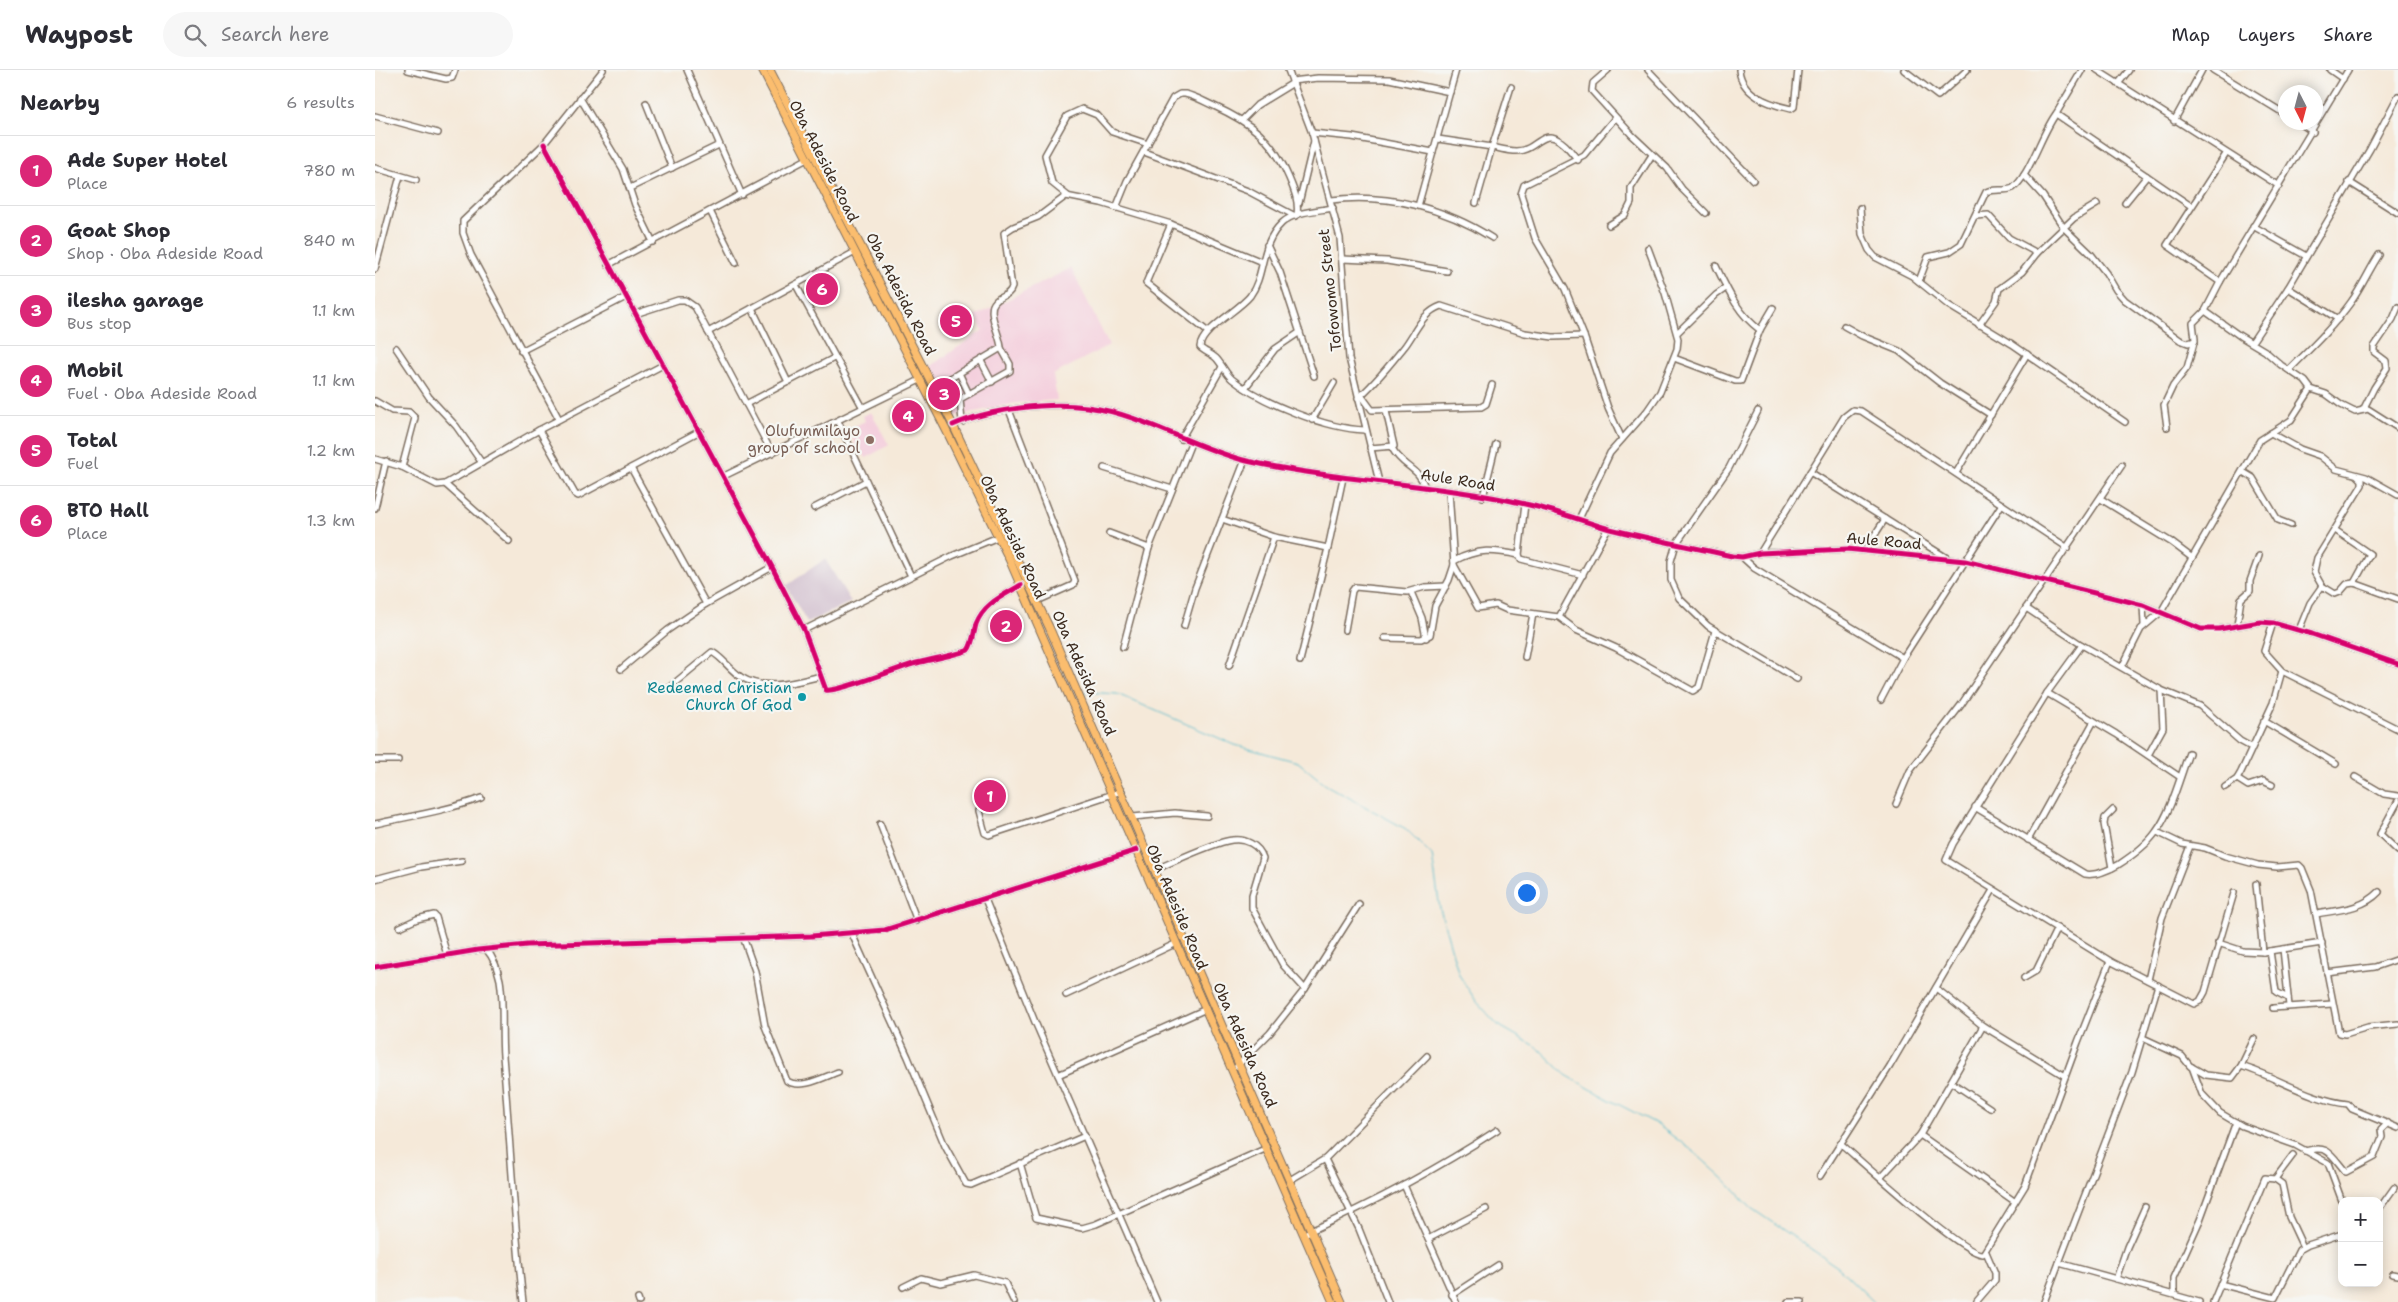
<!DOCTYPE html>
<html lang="en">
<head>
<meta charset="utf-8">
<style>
  :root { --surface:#fff; --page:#f7f7f7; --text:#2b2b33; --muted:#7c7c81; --line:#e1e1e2; --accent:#db2777 }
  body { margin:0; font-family:"Shantell Sans",sans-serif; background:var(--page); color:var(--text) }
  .controls { position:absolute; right:15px; bottom:15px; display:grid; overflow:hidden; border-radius:10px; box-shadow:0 2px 12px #0003 }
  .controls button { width:45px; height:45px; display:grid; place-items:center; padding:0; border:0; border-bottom:1px solid var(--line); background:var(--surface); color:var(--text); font:25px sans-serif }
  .compass { position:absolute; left:1903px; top:15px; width:45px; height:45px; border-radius:50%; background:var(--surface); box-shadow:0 2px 12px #0003; rotate:174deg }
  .you { position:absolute; left:1151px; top:822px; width:18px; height:18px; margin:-12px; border:4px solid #fff; border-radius:50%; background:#1a73e8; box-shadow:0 0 0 8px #1a73e833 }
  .badge { display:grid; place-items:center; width:32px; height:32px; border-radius:50%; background:var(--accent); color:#fff; font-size:16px; font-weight:700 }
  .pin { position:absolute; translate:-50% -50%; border:2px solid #fff; box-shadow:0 1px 5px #0006 }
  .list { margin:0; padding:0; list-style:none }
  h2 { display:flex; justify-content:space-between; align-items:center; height:65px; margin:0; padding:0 20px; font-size:21px }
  h2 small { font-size:16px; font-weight:400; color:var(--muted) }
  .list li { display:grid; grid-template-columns:32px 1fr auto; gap:15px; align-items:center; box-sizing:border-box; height:70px; padding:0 20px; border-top:1px solid var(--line) }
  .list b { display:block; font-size:19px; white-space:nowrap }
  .list p { margin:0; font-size:16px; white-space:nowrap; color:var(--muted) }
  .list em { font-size:16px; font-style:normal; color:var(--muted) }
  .icon { flex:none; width:28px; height:28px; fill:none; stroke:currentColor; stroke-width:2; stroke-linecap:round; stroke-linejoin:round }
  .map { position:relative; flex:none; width:2023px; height:1232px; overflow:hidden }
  header { display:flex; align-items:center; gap:30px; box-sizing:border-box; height:70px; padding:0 25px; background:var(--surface); border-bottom:1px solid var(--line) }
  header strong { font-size:24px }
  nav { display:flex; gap:28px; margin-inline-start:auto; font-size:18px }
  .search { width:350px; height:45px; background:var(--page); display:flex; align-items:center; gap:12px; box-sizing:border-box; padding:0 18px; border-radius:28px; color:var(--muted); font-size:19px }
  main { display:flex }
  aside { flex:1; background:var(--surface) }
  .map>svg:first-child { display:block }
</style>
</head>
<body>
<header>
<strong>Waypost</strong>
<div class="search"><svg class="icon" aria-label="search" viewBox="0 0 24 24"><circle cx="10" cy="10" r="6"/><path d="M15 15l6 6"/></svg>Search here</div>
<nav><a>Map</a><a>Layers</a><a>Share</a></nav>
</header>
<main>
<aside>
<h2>Nearby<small>6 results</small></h2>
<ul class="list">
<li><span class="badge">1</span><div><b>Ade Super Hotel</b><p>Place</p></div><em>780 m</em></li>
<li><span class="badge">2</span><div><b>Goat Shop</b><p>Shop · Oba Adeside Road</p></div><em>840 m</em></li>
<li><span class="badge">3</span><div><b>ilesha garage</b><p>Bus stop</p></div><em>1.1 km</em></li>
<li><span class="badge">4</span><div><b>Mobil</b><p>Fuel · Oba Adeside Road</p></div><em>1.1 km</em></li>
<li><span class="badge">5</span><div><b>Total</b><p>Fuel</p></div><em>1.2 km</em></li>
<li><span class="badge">6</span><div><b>BTO Hall</b><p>Place</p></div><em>1.3 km</em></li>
</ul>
</aside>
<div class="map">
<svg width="2023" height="1232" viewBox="0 0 2023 1232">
  <rect width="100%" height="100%" fill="#f6f6f2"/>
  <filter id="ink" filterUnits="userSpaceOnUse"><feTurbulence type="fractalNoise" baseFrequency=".02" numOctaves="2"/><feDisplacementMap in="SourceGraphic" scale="10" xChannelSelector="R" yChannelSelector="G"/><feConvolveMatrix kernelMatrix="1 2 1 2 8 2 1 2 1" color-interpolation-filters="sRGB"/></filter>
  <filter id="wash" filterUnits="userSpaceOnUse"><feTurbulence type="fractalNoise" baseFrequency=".0096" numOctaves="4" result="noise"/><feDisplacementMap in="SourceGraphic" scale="20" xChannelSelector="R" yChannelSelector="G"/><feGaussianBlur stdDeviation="1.12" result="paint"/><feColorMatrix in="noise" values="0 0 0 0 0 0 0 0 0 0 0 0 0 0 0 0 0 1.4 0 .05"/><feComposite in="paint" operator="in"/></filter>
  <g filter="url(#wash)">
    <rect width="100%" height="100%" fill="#f5e9d9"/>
    <g fill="#f4cfdd">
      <polygon points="696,198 734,275 678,305 682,330 641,333 581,346 553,298 608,260 600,246"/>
      <polygon points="496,342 514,375 491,388 487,380 483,381 474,359 490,351 488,346"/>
    </g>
    <polygon fill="#d0bdcd" points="450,489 476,532 432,553 411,516"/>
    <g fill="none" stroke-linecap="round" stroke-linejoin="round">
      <polyline stroke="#4eb9cb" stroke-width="1" points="710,622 742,624 860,675 923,692 951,715 1031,759 1057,785 1065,839 1084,905 1101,931 1123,955 1163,978 1191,1005 1233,1029 1280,1053 1318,1081 1350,1110 1376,1138 1464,1198 1499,1232"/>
    </g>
  </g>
  <g filter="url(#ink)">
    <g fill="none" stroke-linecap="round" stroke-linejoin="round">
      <defs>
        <g id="minor">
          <polyline points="33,0 71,9 77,8 80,0"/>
          <polyline points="312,0 367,125"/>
          <polyline points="913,0 937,63 965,168 974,288 1004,412"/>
          <polyline points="1233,0 1218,13 1217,21 1257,65 1292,98 1307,119 1331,143"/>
          <polyline points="1273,0 1378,110"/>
          <path d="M1364,0C1367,25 1394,34 1416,39L1419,37L1423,0"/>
          <polyline points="1529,0 1563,26 1592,0"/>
          <polyline points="1707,0 1681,44 1816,136"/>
          <polyline points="1722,0 1904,116"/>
          <polyline points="1838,0 1910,44"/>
          <polyline points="1955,0 1968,9"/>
          <polyline points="917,11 943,8 1014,9 1075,22"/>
          <polyline points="1743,14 1754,0"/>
          <polyline points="205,28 248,99 260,135 278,172"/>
          <polyline points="271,33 297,98"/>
          <polyline points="0,46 63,63"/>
          <polyline points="1240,48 1209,85 1149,115 1146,124 1160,168 1190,219 1209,266 1233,338 1247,369"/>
          <polyline points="868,49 882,35 918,13"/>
          <polyline points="1799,51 1827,0"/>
          <polyline points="1923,52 1938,62"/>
          <polyline points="937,63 977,67 1058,82"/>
          <polyline points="1063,69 1117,77 1136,17"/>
          <path d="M169,74L397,497L429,560L451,620C461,623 524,598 538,594C547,591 590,583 593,580C598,574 599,561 601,554C609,533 628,526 646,515"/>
          <polyline points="769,82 873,121 920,146"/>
          <polyline points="0,98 41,110"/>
          <polyline points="1649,105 1668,126 1689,158 1716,184 1731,203 1741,220 1750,230 1805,270 1813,273 1820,271"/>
          <polyline points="1974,112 2023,143"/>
          <polyline points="255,118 344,75"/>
          <polyline points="693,126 677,113 670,85 692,46 707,39 722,45 737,62 773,74"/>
          <path d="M956,130C1012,123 1070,138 1117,168"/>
          <polyline points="924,133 939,71"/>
          <path d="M1101,133L1117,77C1127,79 1138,83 1148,80C1160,78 1167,63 1180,68C1190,72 1196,82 1203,90"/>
          <polyline points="1750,133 1772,106"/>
          <polyline points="1043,136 1081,0"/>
          <path d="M741,138L752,111L798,28L805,24H810C820,26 830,32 839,36C876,53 898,69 914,108C919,120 924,131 922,145"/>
          <path d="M958,138C941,141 920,141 907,153C884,175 891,204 875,226C864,240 826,260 825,277C829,282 836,283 841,288C847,294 850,303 857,309C886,333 953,359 990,360"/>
          <polyline points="1485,138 1487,164 1494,180 1500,187 1537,206 1573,235 1637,274 1750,352"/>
          <polyline points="335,141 361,193"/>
          <polyline points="1601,146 1613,145 1634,168 1662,183"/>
          <polyline points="796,154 771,213 833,262"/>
          <polyline points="1234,155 1250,145 1256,133 1256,118 1277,85"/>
          <polyline points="1878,156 1931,186"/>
          <polyline points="892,175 905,202 939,306"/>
          <polyline points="967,189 1012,191 1072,201"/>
          <polyline points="233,195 432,89"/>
          <path d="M1341,196C1353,221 1363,244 1385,260"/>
          <polyline points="0,199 25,106"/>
          <path d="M1544,211L1553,187L1574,182L1586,174L1611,122C1619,118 1630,122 1638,118C1654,107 1667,62 1681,44"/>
          <polyline points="1845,212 1792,175 1851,84"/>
          <polyline points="421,215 488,338"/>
          <polyline points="1913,218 1963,249"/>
          <polyline points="377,238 413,312"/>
          <polyline points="1830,241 1865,266 1890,281 1906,295 1930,311 1936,319 1951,324 1966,335 1980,342 1993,339 2023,358"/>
          <polyline points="260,244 303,230 310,230 320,237 397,383"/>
          <polyline points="1604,255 1621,231 1624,219 1647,202 1662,183 1699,148 1722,134"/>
          <polyline points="1469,256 1487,266 1524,281 1565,313 1616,345"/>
          <polyline points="333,262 480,182"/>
          <polyline points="1302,263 1341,225 1351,218"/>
          <polyline points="1877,272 1913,218 1995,79 2023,26"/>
          <polyline points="21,278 54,327 81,356 107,393"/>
          <polyline points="146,281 251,227"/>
          <polyline points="1299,288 1360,311 1366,311 1385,260 1398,238"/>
          <polyline points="606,291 617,312"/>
          <path d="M1914,300C1936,278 1958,257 1976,232C1987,217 1994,200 2004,185"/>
          <polyline points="584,303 594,324"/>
          <path d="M559,318L626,278C626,267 611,241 620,232C625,225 634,227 637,217L629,163L638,157L663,147L691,126L726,133L796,154L887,192"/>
          <polyline points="870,318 900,279 925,262"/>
          <polyline points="986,325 997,340 1106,337 1111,334 1117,315"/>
          <path d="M983,328C1000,314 1016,293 1030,276C1041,261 1048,242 1066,236L1150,263L1178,267L1209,266"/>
          <polyline points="0,331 17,341 34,342 40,348 27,397"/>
          <polyline points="371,334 459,288"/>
          <polyline points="634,340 700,511 698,515 662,531"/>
          <polyline points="1988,340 1999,318 2012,298 2011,291 1999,282 1999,277 2018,249 2023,237"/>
          <polyline points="1383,341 1354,398 1301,474 1296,491 1296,510 1304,528 1333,556 1422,609"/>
          <polyline points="184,349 96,185 88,163 88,151 169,74 228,0"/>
          <polyline points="937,350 959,313"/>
          <polyline points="463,351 536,506"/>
          <polyline points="587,352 585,329 635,301 635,294 626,278"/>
          <path d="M578,355C614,339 673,332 712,337C768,344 818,378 872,391C964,412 1059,413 1150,434C1179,440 1207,451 1235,459C1275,469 1316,477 1357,486L1367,487L1385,483L1472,479L1590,491L1768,535L1826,559H1844L1885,552L1898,553L1937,564L2023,594"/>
          <polyline points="1792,357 1789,335 1798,316 1812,298 1820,269 1818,253 1830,241 1845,212 1973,0"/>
          <polyline points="164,360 200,424 203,426 325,361"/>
          <polyline points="1896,363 1925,379 1945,386 1961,399 1991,407 2023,425"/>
          <polyline points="806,369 847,297"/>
          <polyline points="995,378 1019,376 1011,341"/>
          <path d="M1017,378C1028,398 1043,396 1050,417"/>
          <polyline points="0,389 27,397 62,415 70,414 164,360 288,295"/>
          <polyline points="256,398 331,534"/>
          <polyline points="729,398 797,419"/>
          <polyline points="1435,402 1572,488"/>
          <polyline points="1868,402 1878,408 1903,450 1916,455"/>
          <polyline points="1581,403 1652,284"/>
          <polyline points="349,406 545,310"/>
          <polyline points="1983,406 1987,410 1987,415 1942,488 1939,502 1947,516 1960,524 1965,522 1972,514 1979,513 2023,529"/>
          <polyline points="70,414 134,471"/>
          <polyline points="1108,427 1121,374"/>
          <polyline points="1726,429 1796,472 1816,487"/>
          <polyline points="0,438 11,391"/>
          <polyline points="439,438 491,411"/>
          <polyline points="847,449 899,467 953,478"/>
          <polyline points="1204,449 1235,383 1272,341 1285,322 1302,279 1303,269 1290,223 1273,178"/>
          <polyline points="1960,460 1995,484 1979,513"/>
          <polyline points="734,463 774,478"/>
          <polyline points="1490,480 1510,449"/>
          <polyline points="1385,483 1469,347 1478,340 1486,341 1693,478"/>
          <polyline points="1144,485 1150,434"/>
          <polyline points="1367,487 1379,498 1528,588"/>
          <path d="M1079,491C1103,478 1119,480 1144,485L1146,489L1208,505"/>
          <polyline points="1079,495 1103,538 1121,535 1132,540 1184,547 1201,560 1241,578 1318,621 1324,617 1340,561"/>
          <polyline points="1036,522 1047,548 1051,568"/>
          <polyline points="1768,535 1769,555"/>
          <polyline points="1651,538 1707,575 1786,620 1825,636 1865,671 1876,677"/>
          <polyline points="1184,547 1233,458"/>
          <polyline points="1898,553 1889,581 1907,601 2023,659"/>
          <polyline points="1862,555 1866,529 1875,521 1875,511 1884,486"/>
          <polyline points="809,556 820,518 870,390"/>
          <polyline points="429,560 577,486 623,467"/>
          <polyline points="970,560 977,521 980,517 1032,522 1050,517 1071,516"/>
          <polyline points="1924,560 1935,533 1947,516"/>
          <polyline points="1010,568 1046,569 1055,565 1060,536 1074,510 1079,495 1074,421"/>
          <polyline points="1707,575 1672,623 1578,774 1571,790 1735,891 1819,934 1825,931 1830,922 1859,823"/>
          <polyline points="748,577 774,478 816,373"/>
          <polyline points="1150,587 1158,544"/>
          <polyline points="925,591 953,478 968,408"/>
          <polyline points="854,596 899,467"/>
          <polyline points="1747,597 1766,559 1786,542 1885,370 1916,350 1936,319"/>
          <polyline points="246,599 293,560 331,534 397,497"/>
          <path d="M296,616L337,582C348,588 355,600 366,607C390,622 421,612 446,606"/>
          <polyline points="1672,623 1741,664 1805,707"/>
          <polyline points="1506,630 1528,588 1627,434"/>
          <polyline points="1889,651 1961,694"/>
          <polyline points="1773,685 1788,658 1786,620"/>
          <polyline points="0,690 23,690"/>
          <polyline points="1980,707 2009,724 2023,726"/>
          <polyline points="1862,709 1873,716 1888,711 1897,715"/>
          <polyline points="1850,717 1862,709 1866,702 1898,633 1907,601"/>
          <polyline points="2023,731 2005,764 2023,781"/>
          <polyline points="1521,734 1535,701 1586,635 1747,395"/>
          <path d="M1600,737L1710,804C1721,806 1734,800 1743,795C1757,786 1772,775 1781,762C1796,742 1805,707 1814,683"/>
          <polyline points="604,741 610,763 614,765 747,721"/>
          <polyline points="758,747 800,743 832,746"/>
          <path d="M0,754C36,746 71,741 106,728"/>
          <polyline points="505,754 542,851"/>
          <polyline points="1782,762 1807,774 1830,778 1850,786 1883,795 1902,797 1924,795 1927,798 1936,820 1964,963 1970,964 1993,957 2023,954"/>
          <polyline points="1653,770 1719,651"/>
          <polyline points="1737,798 1729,754 1730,748 1738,740"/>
          <path d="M779,800C798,792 839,772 857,770C870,768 884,775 888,788L877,825V838L908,895L930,919"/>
          <polyline points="0,809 46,797 87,791"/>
          <polyline points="1881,814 1888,882"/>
          <polyline points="610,829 660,952 782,1232"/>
          <path d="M1941,844C1963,840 1988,839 2004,822"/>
          <polyline points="25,857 42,849 59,845 61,847 72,885"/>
          <polyline points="477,864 533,987 570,1076 591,1114 596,1115 710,1066"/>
          <path d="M368,867L380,901L390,956L412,1011C426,1020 449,1007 463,1002"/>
          <polyline points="1843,873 1868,881 1888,882 1947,873"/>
          <path d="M111,879C119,888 122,898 125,910C129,934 126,961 128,986C135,1068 139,1150 148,1232"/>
          <polyline points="1908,879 1914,936"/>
          <polyline points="1895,881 1901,922 1913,928"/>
          <polyline points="0,897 103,880 152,875 436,866 510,860 762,780"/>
          <polyline points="1952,903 2000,897 2023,889"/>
          <polyline points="1649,908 1661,901 1682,858"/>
          <polyline points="1773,910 1787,848 1815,776"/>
          <polyline points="1561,918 1608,956 1690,1006"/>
          <polyline points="691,925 802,873"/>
          <polyline points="1898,938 1957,934"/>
          <polyline points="1768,968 1807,986 1815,996 1831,1005 1857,1008 1866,996 1879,969"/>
          <polyline points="862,996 895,963 930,919 984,834"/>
          <path d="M1866,996C1902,1007 1935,1030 1973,1034L1977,1039L2023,1058"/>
          <polyline points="1817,997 1827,1024 1845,1043 1867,1056 1920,1075 1953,1093 1967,1131"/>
          <polyline points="683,1005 831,939"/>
          <polyline points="1576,1012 1615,1038"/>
          <polyline points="1545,1065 1639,1131"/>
          <path d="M1465,1073C1485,1090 1589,1186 1608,1184L1650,1116L1703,972L1735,891"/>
          <path d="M1930,1081C1954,1074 1956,1085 1971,1102L1999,1087L2007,1067L2006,1060L2013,1053"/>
          <polyline points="950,1089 984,1159 1013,1232"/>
          <polyline points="645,1093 661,1148 707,1158 721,1154 892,1078"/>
          <polyline points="1445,1106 1515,996 1618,820"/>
          <polyline points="1505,1108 1545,1065 1608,956"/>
          <polyline points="1900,1109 1918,1085"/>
          <polyline points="915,1110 950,1089 1052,986"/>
          <polyline points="1029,1115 1081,1232"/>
          <polyline points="2004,1139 2019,1118"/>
          <path d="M929,1164C996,1134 1061,1100 1122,1060"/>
          <polyline points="1053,1169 1111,1139"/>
          <polyline points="1684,1193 1824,1232"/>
          <polyline points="2018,1204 2023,1205"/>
          <polyline points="1741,1209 1752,1177 1770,1137"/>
          <polyline points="1845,1214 1900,1228 1924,1180 1933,1175 1967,1164"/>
          <polyline points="528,1217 546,1208 566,1213 599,1205 630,1213 639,1232"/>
          <polyline points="1799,1224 1799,1208 1825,1150 1861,1052"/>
          <polyline points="1077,1225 1123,1195"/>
          <polyline points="263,1229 264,1232"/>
          <polyline points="1602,1231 1620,1210 1620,1203 1611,1182"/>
          <polyline points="1413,1232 1427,1232"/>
          <polyline points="1669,1232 1757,1002 1783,915"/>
          <polyline points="1838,1232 1890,1108 1900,1109 1907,1114 1914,1147 1928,1177"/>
        </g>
        <g id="major">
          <polyline points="387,0 571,360 634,489 958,1232"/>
          <polyline points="395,0 578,355 674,557 967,1232"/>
        </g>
      </defs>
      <use href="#minor" stroke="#7c6d5f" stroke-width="8"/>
      <use href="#major" stroke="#7c6d5f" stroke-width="9"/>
      <use href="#minor" stroke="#fff" stroke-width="5"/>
      <use href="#major" stroke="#fbbd6e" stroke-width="7"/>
      <defs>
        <g id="cycleway">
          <path d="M169,74L397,497L429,560L451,620C461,623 524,598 538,594C547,591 590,583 593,580C598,574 599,561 601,554C609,533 628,526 646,515"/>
          <path d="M578,355C614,339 673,332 712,337C768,344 818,378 872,391C964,412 1059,413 1150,434C1179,440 1207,451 1235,459C1275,469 1316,477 1357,486L1367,487L1385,483L1472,479L1590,491L1768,535L1826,559H1844L1885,552L1898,553L1937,564L2023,594"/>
          <polyline points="0,897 103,880 152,875 436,866 510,860 762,780"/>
        </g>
      </defs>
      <use href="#cycleway" stroke="#f6f6f2" stroke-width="8"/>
      <use href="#cycleway" stroke="#d6006c" stroke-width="5"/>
    </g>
  </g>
  <circle fill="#8d6e63" stroke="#f6f6f2" stroke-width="2" cx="495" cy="370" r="5"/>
  <circle fill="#0f9aa8" stroke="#f6f6f2" stroke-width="2" cx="427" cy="627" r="5"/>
  <g text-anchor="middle" stroke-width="4.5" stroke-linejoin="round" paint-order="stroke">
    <g font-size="15" fill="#3b2a1e" stroke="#f6f6f2">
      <text transform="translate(449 91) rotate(63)" y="5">Oba Adeside Road</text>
      <text transform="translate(955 220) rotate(-96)" y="5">Tofowomo Street</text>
      <text transform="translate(526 224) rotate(63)" y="5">Oba Adesida Road</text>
      <text transform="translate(1083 410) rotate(9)" y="5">Aule Road</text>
      <text transform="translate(638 467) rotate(65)" y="5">Oba Adeside Road</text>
      <text transform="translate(1509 471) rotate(5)" y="5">Aule Road</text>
      <text transform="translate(709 603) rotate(66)" y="5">Oba Adesida Road</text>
      <text transform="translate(802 837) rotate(67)" y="5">Oba Adeside Road</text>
      <text transform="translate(870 975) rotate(66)" y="5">Oba Adesida Road</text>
    </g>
    <g font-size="15" fill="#785e54" stroke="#f6f6f2" text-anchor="end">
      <text x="485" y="366">Olufunmilayo<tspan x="485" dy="17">group of school</tspan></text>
    </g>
    <g font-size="15" fill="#0d838f" stroke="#f6f6f2" text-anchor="end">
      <text x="417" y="623">Redeemed Christian<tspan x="417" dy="17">Church Of God</tspan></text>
    </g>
  </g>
</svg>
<div class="controls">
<button>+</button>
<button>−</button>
</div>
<svg class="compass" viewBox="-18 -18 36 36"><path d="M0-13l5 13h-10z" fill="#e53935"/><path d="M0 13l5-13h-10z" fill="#7c7c81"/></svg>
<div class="you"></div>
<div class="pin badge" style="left:615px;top:726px">1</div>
<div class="pin badge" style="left:631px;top:556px">2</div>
<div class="pin badge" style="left:569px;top:324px">3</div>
<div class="pin badge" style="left:533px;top:346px">4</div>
<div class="pin badge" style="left:581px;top:251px">5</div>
<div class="pin badge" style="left:447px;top:219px">6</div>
</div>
</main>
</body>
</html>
